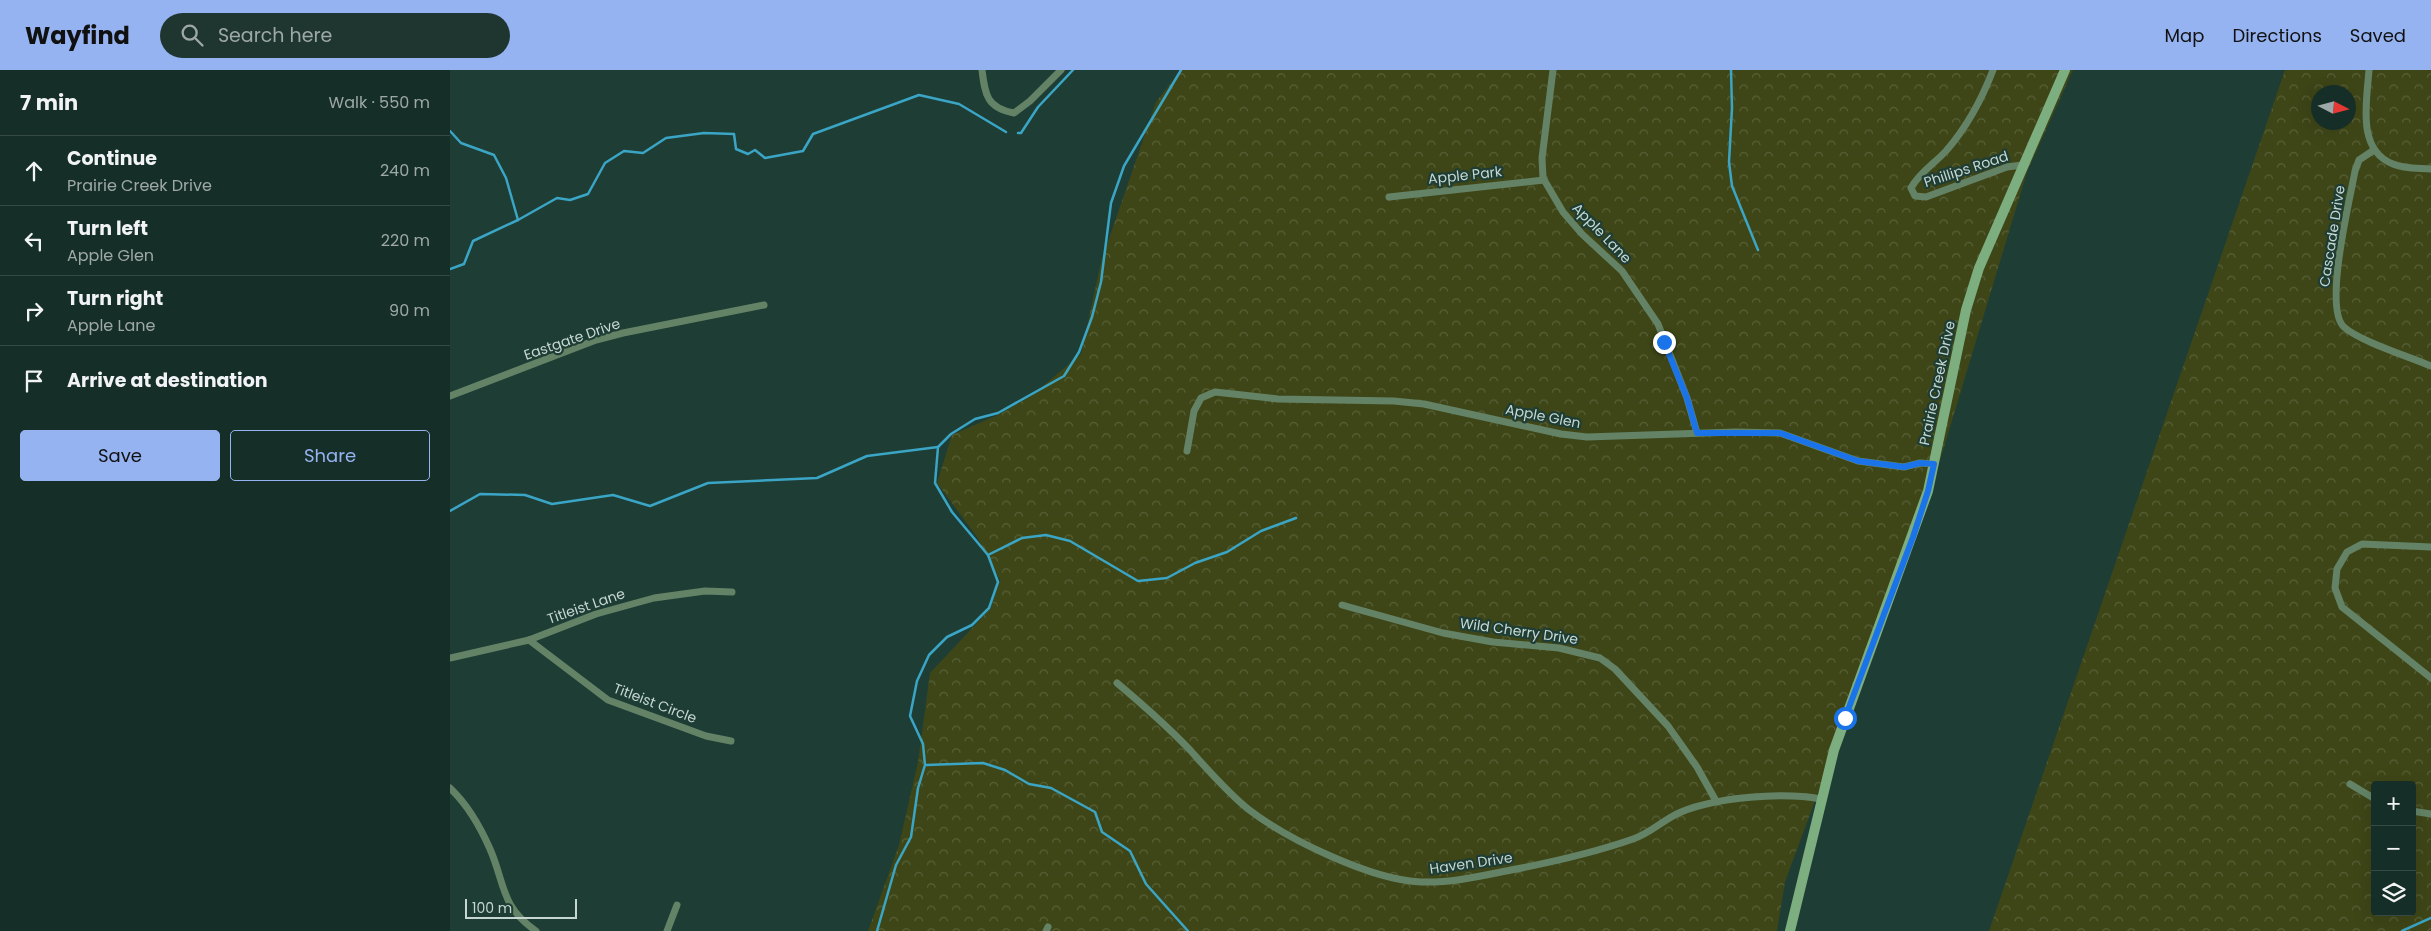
<!DOCTYPE html>
<html lang="en">
<head>
<meta charset="utf-8">
<style>
  :root { --surface:#162e28; --page:#1f3630; --text:#f1f3f6; --muted:#9ea8a8; --line:#354a45; --accent:#95b2f1 }
  body { margin:0; font-family:Poppins,sans-serif; background:var(--page); color:var(--text) }
  .controls { position:absolute; right:15px; bottom:15px; display:grid; overflow:hidden; border-radius:5px; box-shadow:0 5px 20px #0002 }
  .controls button { width:45px; height:45px; display:grid; place-items:center; padding:0; border:0; border-bottom:1px solid var(--line); background:var(--surface); color:var(--text); font:25px sans-serif }
  .compass { position:absolute; left:1861px; top:15px; width:45px; height:45px; border-radius:50%; background:var(--surface); box-shadow:0 5px 20px #0002; rotate:96deg }
  .scale { position:absolute; left:15px; bottom:12px; width:112px; box-sizing:border-box; padding-left:5px; border:2px solid #c6d7d2; border-top:0; font-size:14px; line-height:18px; white-space:nowrap; color:#c6d7d2; -webkit-text-stroke:4px #1e3d35; paint-order:stroke }
  .stop { position:absolute; width:15px; height:15px; margin:-11px; border:4px solid #1a73e8; border-radius:50%; background:#fff }
  .stop.end { background:#1a73e8; border-color:#fff; box-shadow:0 1px 5px #0008 }
  .list { margin:0; padding:0; list-style:none }
  h2 { display:flex; justify-content:space-between; align-items:center; height:65px; margin:0; padding:0 20px; font-size:21px }
  h2 small { font-size:16px; font-weight:400; color:var(--muted) }
  .list li { display:grid; grid-template-columns:32px 1fr auto; gap:15px; align-items:center; box-sizing:border-box; height:70px; padding:0 20px; border-top:1px solid var(--line) }
  .list b { display:block; font-size:19px; white-space:nowrap }
  .list p { margin:0; font-size:16px; white-space:nowrap; color:var(--muted) }
  .list em { font-size:16px; font-style:normal; color:var(--muted) }
  .actions { display:flex; gap:10px; padding:15px 20px }
  .actions a { flex:1; padding:11px 0; border:1px solid var(--accent); border-radius:5px; text-align:center; font-size:18px; color:var(--accent) }
  .actions .main { background:var(--accent); color:#111 }
  .icon { flex:none; width:28px; height:28px; fill:none; stroke:currentColor; stroke-width:2; stroke-linecap:round; stroke-linejoin:round }
  .map { position:relative; flex:none; width:1981px; height:861px; overflow:hidden }
  header { display:flex; align-items:center; gap:30px; box-sizing:border-box; height:70px; padding:0 25px; background:var(--accent); color:#111 }
  header strong { font-size:24px }
  nav { display:flex; gap:28px; margin-inline-start:auto; font-size:18px }
  .search { width:350px; height:45px; background:var(--page); display:flex; align-items:center; gap:12px; box-sizing:border-box; padding:0 18px; border-radius:28px; color:var(--muted); font-size:19px }
  main { display:flex }
  aside { flex:1; background:var(--surface) }
  .map>svg:first-child { display:block }
</style>
</head>
<body>
<header>
<strong>Wayfind</strong>
<div class="search"><svg class="icon" aria-label="search" viewBox="0 0 24 24"><circle cx="10" cy="10" r="6"/><path d="M15 15l6 6"/></svg>Search here</div>
<nav><a>Map</a><a>Directions</a><a>Saved</a></nav>
</header>
<main>
<aside>
<h2>7 min<small>Walk · 550 m</small></h2>
<ul class="list">
<li><svg class="icon" aria-label="ahead" viewBox="0 0 24 24"><path d="M12 20V5M6 11l6-6 6 6"/></svg><div><b>Continue</b><p>Prairie Creek Drive</p></div><em>240 m</em></li>
<li><svg class="icon" aria-label="left" viewBox="0 0 24 24"><path d="M17 20v-9H6M10 6l-5 5 5 5"/></svg><div><b>Turn left</b><p>Apple Glen</p></div><em>220 m</em></li>
<li><svg class="icon" aria-label="right" viewBox="0 0 24 24"><path d="M7 20v-9h11M14 6l5 5-5 5"/></svg><div><b>Turn right</b><p>Apple Lane</p></div><em>90 m</em></li>
<li><svg class="icon" aria-label="arrive" viewBox="0 0 24 24"><path d="M6 21V4h12l-3 4 3 4H6"/></svg><div><b>Arrive at destination</b></div></li>
</ul>
<div class="actions"><a class="main">Save</a><a>Share</a></div>
</aside>
<div class="map">
<svg width="1981" height="861" viewBox="0 0 1981 861">
  <defs>
    <pattern id="forest-crowns" width="20" height="18" patternUnits="userSpaceOnUse" patternTransform="scale(1.25)"><rect width="20" height="18" fill="#3e4617"/><path d="M2 6a3 3 0 1 1 6 0M12 15a3 3 0 1 1 6 0" fill="none" stroke="#586038"/></pattern>
  </defs>
  <rect width="100%" height="100%" fill="#1e3d35"/>
  <g fill="url(#forest-crowns)" fill-rule="evenodd">
    <polygon points="731,0 1623,0 1577,102 1488,397 1335,812 1327,861 418,861 449,775 468,692 480,603 541,538 550,510 527,467 487,413 502,365 550,344 581,326 631,284 651,192 706,32"/>
    <path d="M1835,0H1981V861H1539ZM1868,22H1898V52H1868ZM1925,715H1962V842H1925Z"/>
  </g>
  <g fill="none" stroke-linecap="round" stroke-linejoin="round">
    <g stroke="#3ba5c5" stroke-width="2.5">
      <polyline points="1281,0 1282,38 1279,92 1282,116 1308,180"/>
      <polyline points="0,61 11,73 44,85 56,108 68,150"/>
      <polyline points="568,63 571,63 588,37 623,0"/>
      <polyline points="0,199 14,194 23,171 68,150 107,128 120,130 138,124 155,93 174,81 193,83 216,68 254,63 284,64 286,79 298,84 305,80 315,88 353,81 363,64 469,25 509,34 556,62"/>
      <polyline points="0,441 30,424 75,425 102,434 163,425 200,436 258,413 367,408 417,386 488,377"/>
      <polyline points="538,485 572,468 596,465 620,471 688,511 717,508 745,493 777,482 811,461 846,448"/>
      <polyline points="476,695 533,693 555,700 579,714 601,718 645,742 652,762 680,781 696,814 738,861"/>
      <polyline points="427,861 446,795 461,767 468,718 475,695 473,674 460,646 467,611 479,585 497,567 522,555 539,538 548,512 538,485 502,442 485,413 488,377 501,364 525,349 548,343 614,306 629,282 642,247 651,212 661,133 674,96 731,0"/>
      <polyline points="1952,861 1981,848"/>
    </g>
    <g stroke="#648366" stroke-width="7">
      <path d="M532,0C535,25 537,38 564,43L580,31L611,0"/>
      <polyline points="1103,0 1092,88 1093,108 1113,142 1132,164 1172,201 1208,254 1237,328 1247,363"/>
      <path d="M1543,0C1532,29 1516,58 1496,81C1484,94 1470,102 1461,118L1465,126L1476,127L1557,97L1572,95"/>
      <path d="M1919,0C1917,30 1906,80 1943,94C1954,99 1969,98 1981,99"/>
      <path d="M1924,80L1909,90L1905,101C1900,129 1873,238 1894,257C1909,271 1960,287 1981,296"/>
      <polyline points="939,127 1094,110"/>
      <polyline points="0,326 146,270 173,263 314,235"/>
      <polyline points="737,381 744,341 751,328 765,322 828,329 944,331 974,334 1111,364 1137,367 1286,362 1330,363 1408,391 1454,397 1470,393 1484,394"/>
      <polyline points="1981,477 1912,474 1897,482 1887,499 1885,518 1892,537 1981,608"/>
      <polyline points="892,535 993,563 1043,572 1109,578 1150,588 1165,599 1218,656 1247,697 1266,731"/>
      <polyline points="79,570 158,630 256,666 281,671"/>
      <polyline points="0,588 79,570 146,544 204,528 255,521 282,522"/>
      <path d="M667,613C692,634 717,656 740,680C758,700 777,722 798,739C837,769 921,810 971,812C1002,813 1031,806 1061,800C1103,792 1143,783 1183,769C1201,763 1214,749 1231,742C1267,727 1333,722 1371,729"/>
      <polyline points="1900,714 1925,729"/>
      <path d="M0,718C18,735 30,756 40,779C55,813 50,836 86,861"/>
      <polyline points="1962,741 1981,744"/>
      <polyline points="217,861 227,835"/>
      <polyline points="596,861 598,857"/>
    </g>
    <polyline stroke="#7dae80" stroke-width="10" points="1340,861 1384,680 1478,421 1516,240 1529,198 1615,0"/>
  </g>
  <g fill="none" stroke-linecap="round" stroke-linejoin="round">
    <polyline stroke="#1a73e8" stroke-width="6" points="1214,272 1237,328 1247,363 1330,363 1408,391 1454,397 1470,393 1484,394 1478,421 1463,467 1395,648"/>
  </g>
  <g text-anchor="middle" stroke-width="4.5" stroke-linejoin="round" paint-order="stroke">
    <g font-size="14" fill="#c6d7d2" stroke="#1e3d35">
      <text transform="translate(1516 99) rotate(-18)" y="5">Phillips Road</text>
      <text transform="translate(1015 105) rotate(-6)" y="5">Apple Park</text>
      <text transform="translate(1152 163) rotate(46)" y="5">Apple Lane</text>
      <text transform="translate(1882 166) rotate(-81)" y="5">Cascade Drive</text>
      <text transform="translate(122 269) rotate(-19)" y="5">Eastgate Drive</text>
      <text transform="translate(1487 313) rotate(-78)" y="5">Prairie Creek Drive</text>
      <text transform="translate(1093 346) rotate(11)" y="5">Apple Glen</text>
      <text transform="translate(136 536) rotate(-19)" y="5">Titleist Lane</text>
      <text transform="translate(1069 561) rotate(8)" y="5">Wild Cherry Drive</text>
      <text transform="translate(205 633) rotate(21)" y="5">Titleist Circle</text>
      <text transform="translate(1021 793) rotate(-8)" y="5">Haven Drive</text>
    </g>
  </g>
</svg>
<div class="controls">
<button>+</button>
<button>−</button>
<button><svg class="icon" aria-label="layers" viewBox="0 0 24 24"><path d="M12 4l9 5-9 5-9-5zM3 14l9 5 9-5"/></svg></button>
</div>
<svg class="compass" viewBox="-18 -18 36 36"><path d="M0-13l5 13h-10z" fill="#e53935"/><path d="M0 13l5-13h-10z" fill="#9ea8a8"/></svg>
<div class="scale">100 m</div>
<div class="stop" style="left:1395px;top:648px"></div>
<div class="stop end" style="left:1214px;top:272px"></div>
</div>
</main>
</body>
</html>
